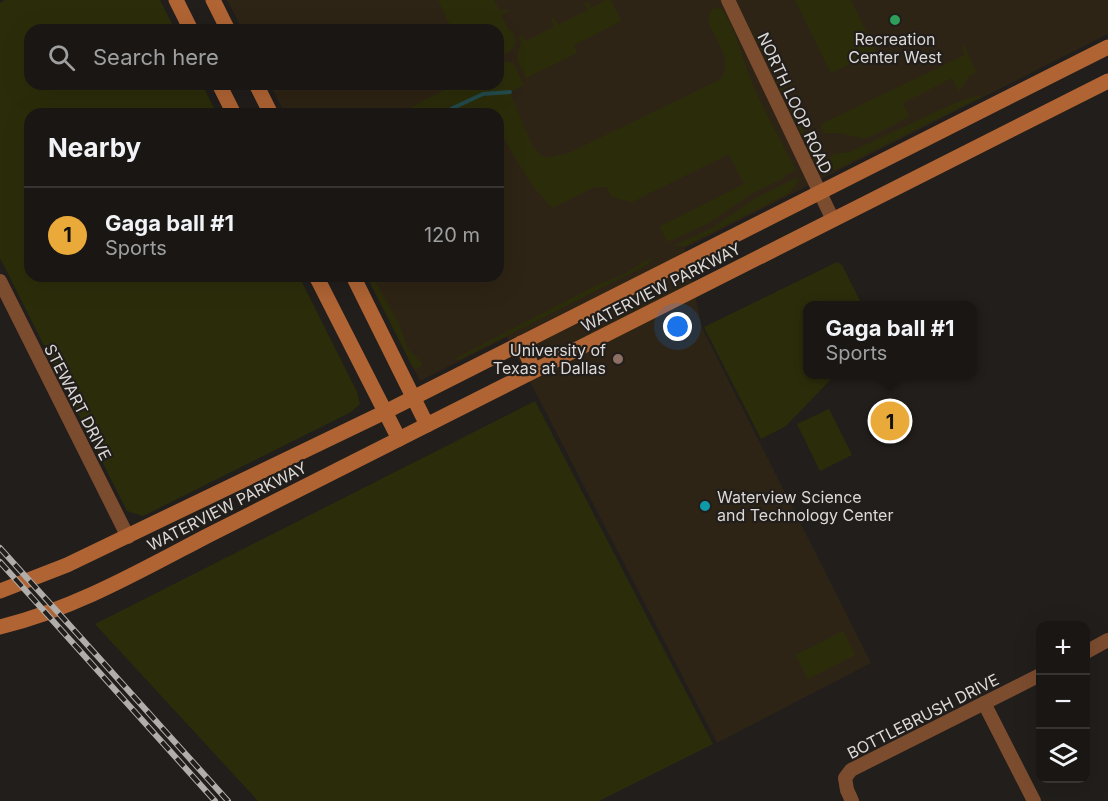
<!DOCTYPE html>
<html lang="en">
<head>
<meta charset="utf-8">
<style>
  :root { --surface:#191614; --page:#221f1d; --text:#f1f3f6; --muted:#9f9fa0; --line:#373534; --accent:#eaaa39 }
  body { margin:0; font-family:Inter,sans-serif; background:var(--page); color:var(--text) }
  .controls { position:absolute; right:18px; bottom:18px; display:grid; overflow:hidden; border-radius:12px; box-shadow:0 6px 24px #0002 }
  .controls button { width:54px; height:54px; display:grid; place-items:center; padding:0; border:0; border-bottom:2px solid var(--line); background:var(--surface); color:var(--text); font:30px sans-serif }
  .you { position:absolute; left:678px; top:327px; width:21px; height:21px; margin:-15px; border:4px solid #fff; border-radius:50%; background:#1a73e8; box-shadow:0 0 0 9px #1a73e833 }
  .badge { display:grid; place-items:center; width:39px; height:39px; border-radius:50%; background:var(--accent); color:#111; font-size:20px; font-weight:700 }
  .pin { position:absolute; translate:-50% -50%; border:3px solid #fff; box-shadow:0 2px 6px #0006 }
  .popup { position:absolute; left:803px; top:301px; width:174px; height:78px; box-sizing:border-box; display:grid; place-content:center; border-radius:12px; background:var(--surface); filter:drop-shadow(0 2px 4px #0005); font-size:20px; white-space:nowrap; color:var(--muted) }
  .popup b { font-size:22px; color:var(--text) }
  .popup::after { content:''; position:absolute; left:50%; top:100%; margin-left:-12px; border:12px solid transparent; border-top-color:var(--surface) }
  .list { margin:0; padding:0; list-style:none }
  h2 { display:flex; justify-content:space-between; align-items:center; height:78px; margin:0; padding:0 24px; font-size:26px }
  h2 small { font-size:20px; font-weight:400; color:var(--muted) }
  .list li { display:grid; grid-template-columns:39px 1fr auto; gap:18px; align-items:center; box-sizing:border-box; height:96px; padding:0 24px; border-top:2px solid var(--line) }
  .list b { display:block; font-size:22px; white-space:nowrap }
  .list p { margin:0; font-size:20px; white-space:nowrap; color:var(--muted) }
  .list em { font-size:20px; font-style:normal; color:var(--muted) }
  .icon { flex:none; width:33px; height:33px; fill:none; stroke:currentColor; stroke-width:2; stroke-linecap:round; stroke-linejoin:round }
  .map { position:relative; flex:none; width:1108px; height:801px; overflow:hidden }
  .search { position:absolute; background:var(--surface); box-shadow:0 6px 24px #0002; left:24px; top:24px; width:480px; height:66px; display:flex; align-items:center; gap:15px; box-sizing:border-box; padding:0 21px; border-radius:18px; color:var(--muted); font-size:22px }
  .panel { position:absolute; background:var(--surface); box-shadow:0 6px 24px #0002; left:24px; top:108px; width:480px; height:174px; border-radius:18px }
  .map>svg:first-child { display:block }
</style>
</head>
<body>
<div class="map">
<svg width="1108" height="801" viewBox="0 0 1108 801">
  <rect width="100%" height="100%" fill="#211e1b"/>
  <polygon fill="#2e2415" points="227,0 1108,0 1108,34 685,248 702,328 871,663 717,743 507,337 420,381 366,276 498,276 498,114 285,114 270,84 498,84 498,30 243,30"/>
  <g fill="#2b2d0a">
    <polygon points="5,0 160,0 175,30 30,30 30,84 202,84 217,114 30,114 30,276 299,276 357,392 360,404 351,412 143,516 127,511 0,258 0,3"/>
    <path d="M438,0H494L500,12L507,9L508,11L501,15L509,31L512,30C520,46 512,51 498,58V30H452Z"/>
    <polygon points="606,0 611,0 621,21 574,45 577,53 526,78 517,59 521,42 519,37 522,35 526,41 554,27 551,19 554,18 558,25 588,10 585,3 588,1 591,8"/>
    <polygon points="795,0 851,0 876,52 831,73"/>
    <path d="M714,8L722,9C736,30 741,55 750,78C763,110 781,140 796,171L786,174L782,179L753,193L709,223L668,242L659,227L744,184L729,154L632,202L612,197L607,187H595L552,208L532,185L498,129V114H398L448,88L452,84H498V64L507,61L514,64L524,85L510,92L532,146L540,155L548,158L569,153L721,79C739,50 694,25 714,8Z"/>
    <polygon points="755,33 811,147 820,159 815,161 754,35"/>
    <polygon points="962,46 964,46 976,72 969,76 959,91 952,78 903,103 909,117 867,138 862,138 839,133 825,133 821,124 965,55"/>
    <polygon points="980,95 981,97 837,169 830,171 819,167 834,154 850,152 955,103"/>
    <polygon points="798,177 797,184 789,193 685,246 673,246 712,228 756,198"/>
    <polygon points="652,257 647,265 461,359 457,360 456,358 601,283 621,276"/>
    <polygon points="837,262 842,265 862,305 808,306 808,374 835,375 786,426 761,439 704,327"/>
    <polygon points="367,276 372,276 400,326 407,348 422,363 421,366 415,369 412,366"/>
    <polygon points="535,401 713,744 599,801 258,801 95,624"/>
    <polygon points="829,409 852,455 820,471 797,424"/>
    <polygon points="843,631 855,655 808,679 796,655"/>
  </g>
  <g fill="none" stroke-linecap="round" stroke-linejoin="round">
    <polyline stroke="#234b4d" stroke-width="4" points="440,114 483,94 510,92"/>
    <g stroke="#7c4c2f" stroke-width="14">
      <polyline points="728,0 833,220"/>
      <polyline points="0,281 128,537"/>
      <polyline points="1086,652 1108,640"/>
      <polyline points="984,703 1034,801"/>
      <polyline points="852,801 847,790 845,778 851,770 1040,675"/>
    </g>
    <g stroke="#b06434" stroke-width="15">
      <polyline points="176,0 191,30"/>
      <polyline points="213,0 228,30"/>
      <polyline points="219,84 234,114"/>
      <polyline points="256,84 271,114"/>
      <polyline points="316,276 399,439"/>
      <polyline points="353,276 427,425"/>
      <polyline points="521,343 534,370"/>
      <polyline points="0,591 67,565 385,412 1108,47"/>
      <path d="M0,627C74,609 140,571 207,536L1108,81"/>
    </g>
    <defs>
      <g id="rail">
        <polyline points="0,548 228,801"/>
        <polyline points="0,562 215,801"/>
      </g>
    </defs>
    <use href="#rail" stroke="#b0adab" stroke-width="6"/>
    <use href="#rail" stroke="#211e1b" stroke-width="4" stroke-dasharray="11" stroke-linecap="butt"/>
  </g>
  <circle fill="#2e9e5b" stroke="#211e1b" stroke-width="2" cx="895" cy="20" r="6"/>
  <circle fill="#8d6e63" stroke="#211e1b" stroke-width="2" cx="618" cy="359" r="6"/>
  <circle fill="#0f9aa8" stroke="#211e1b" stroke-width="2" cx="705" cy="506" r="6"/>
  <g text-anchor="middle" stroke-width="4.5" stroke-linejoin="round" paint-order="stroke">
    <g font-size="16" fill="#dcd9d7" stroke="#211e1b">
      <text x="895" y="45">Recreation<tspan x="895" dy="18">Center West</tspan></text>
      <text x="606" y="356" text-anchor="end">University of<tspan x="606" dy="18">Texas at Dallas</tspan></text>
      <text x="717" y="503" text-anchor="start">Waterview Science<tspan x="717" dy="18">and Technology Center</tspan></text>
    </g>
    <g font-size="16" fill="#dcd9d7" stroke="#211e1b">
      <text transform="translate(795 103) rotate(65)" y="6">NORTH LOOP ROAD</text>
      <text transform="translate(661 287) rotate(-27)" y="6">WATERVIEW PARKWAY</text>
      <text transform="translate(78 402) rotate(63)" y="6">STEWART DRIVE</text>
      <text transform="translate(227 506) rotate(-27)" y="6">WATERVIEW PARKWAY</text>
      <text transform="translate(923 716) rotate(-27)" y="6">BOTTLEBRUSH DRIVE</text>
    </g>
  </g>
</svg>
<div class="controls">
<button>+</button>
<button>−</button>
<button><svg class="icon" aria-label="layers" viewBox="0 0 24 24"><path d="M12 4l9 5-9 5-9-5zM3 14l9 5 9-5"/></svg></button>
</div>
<div class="you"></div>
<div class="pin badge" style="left:890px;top:421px">1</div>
<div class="popup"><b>Gaga ball #1</b>Sports</div>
<div class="search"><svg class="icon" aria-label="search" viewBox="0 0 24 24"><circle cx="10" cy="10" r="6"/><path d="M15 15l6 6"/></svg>Search here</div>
<section class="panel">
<h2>Nearby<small></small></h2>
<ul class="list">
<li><span class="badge">1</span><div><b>Gaga ball #1</b><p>Sports</p></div><em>120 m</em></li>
</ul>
</section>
</div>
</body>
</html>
